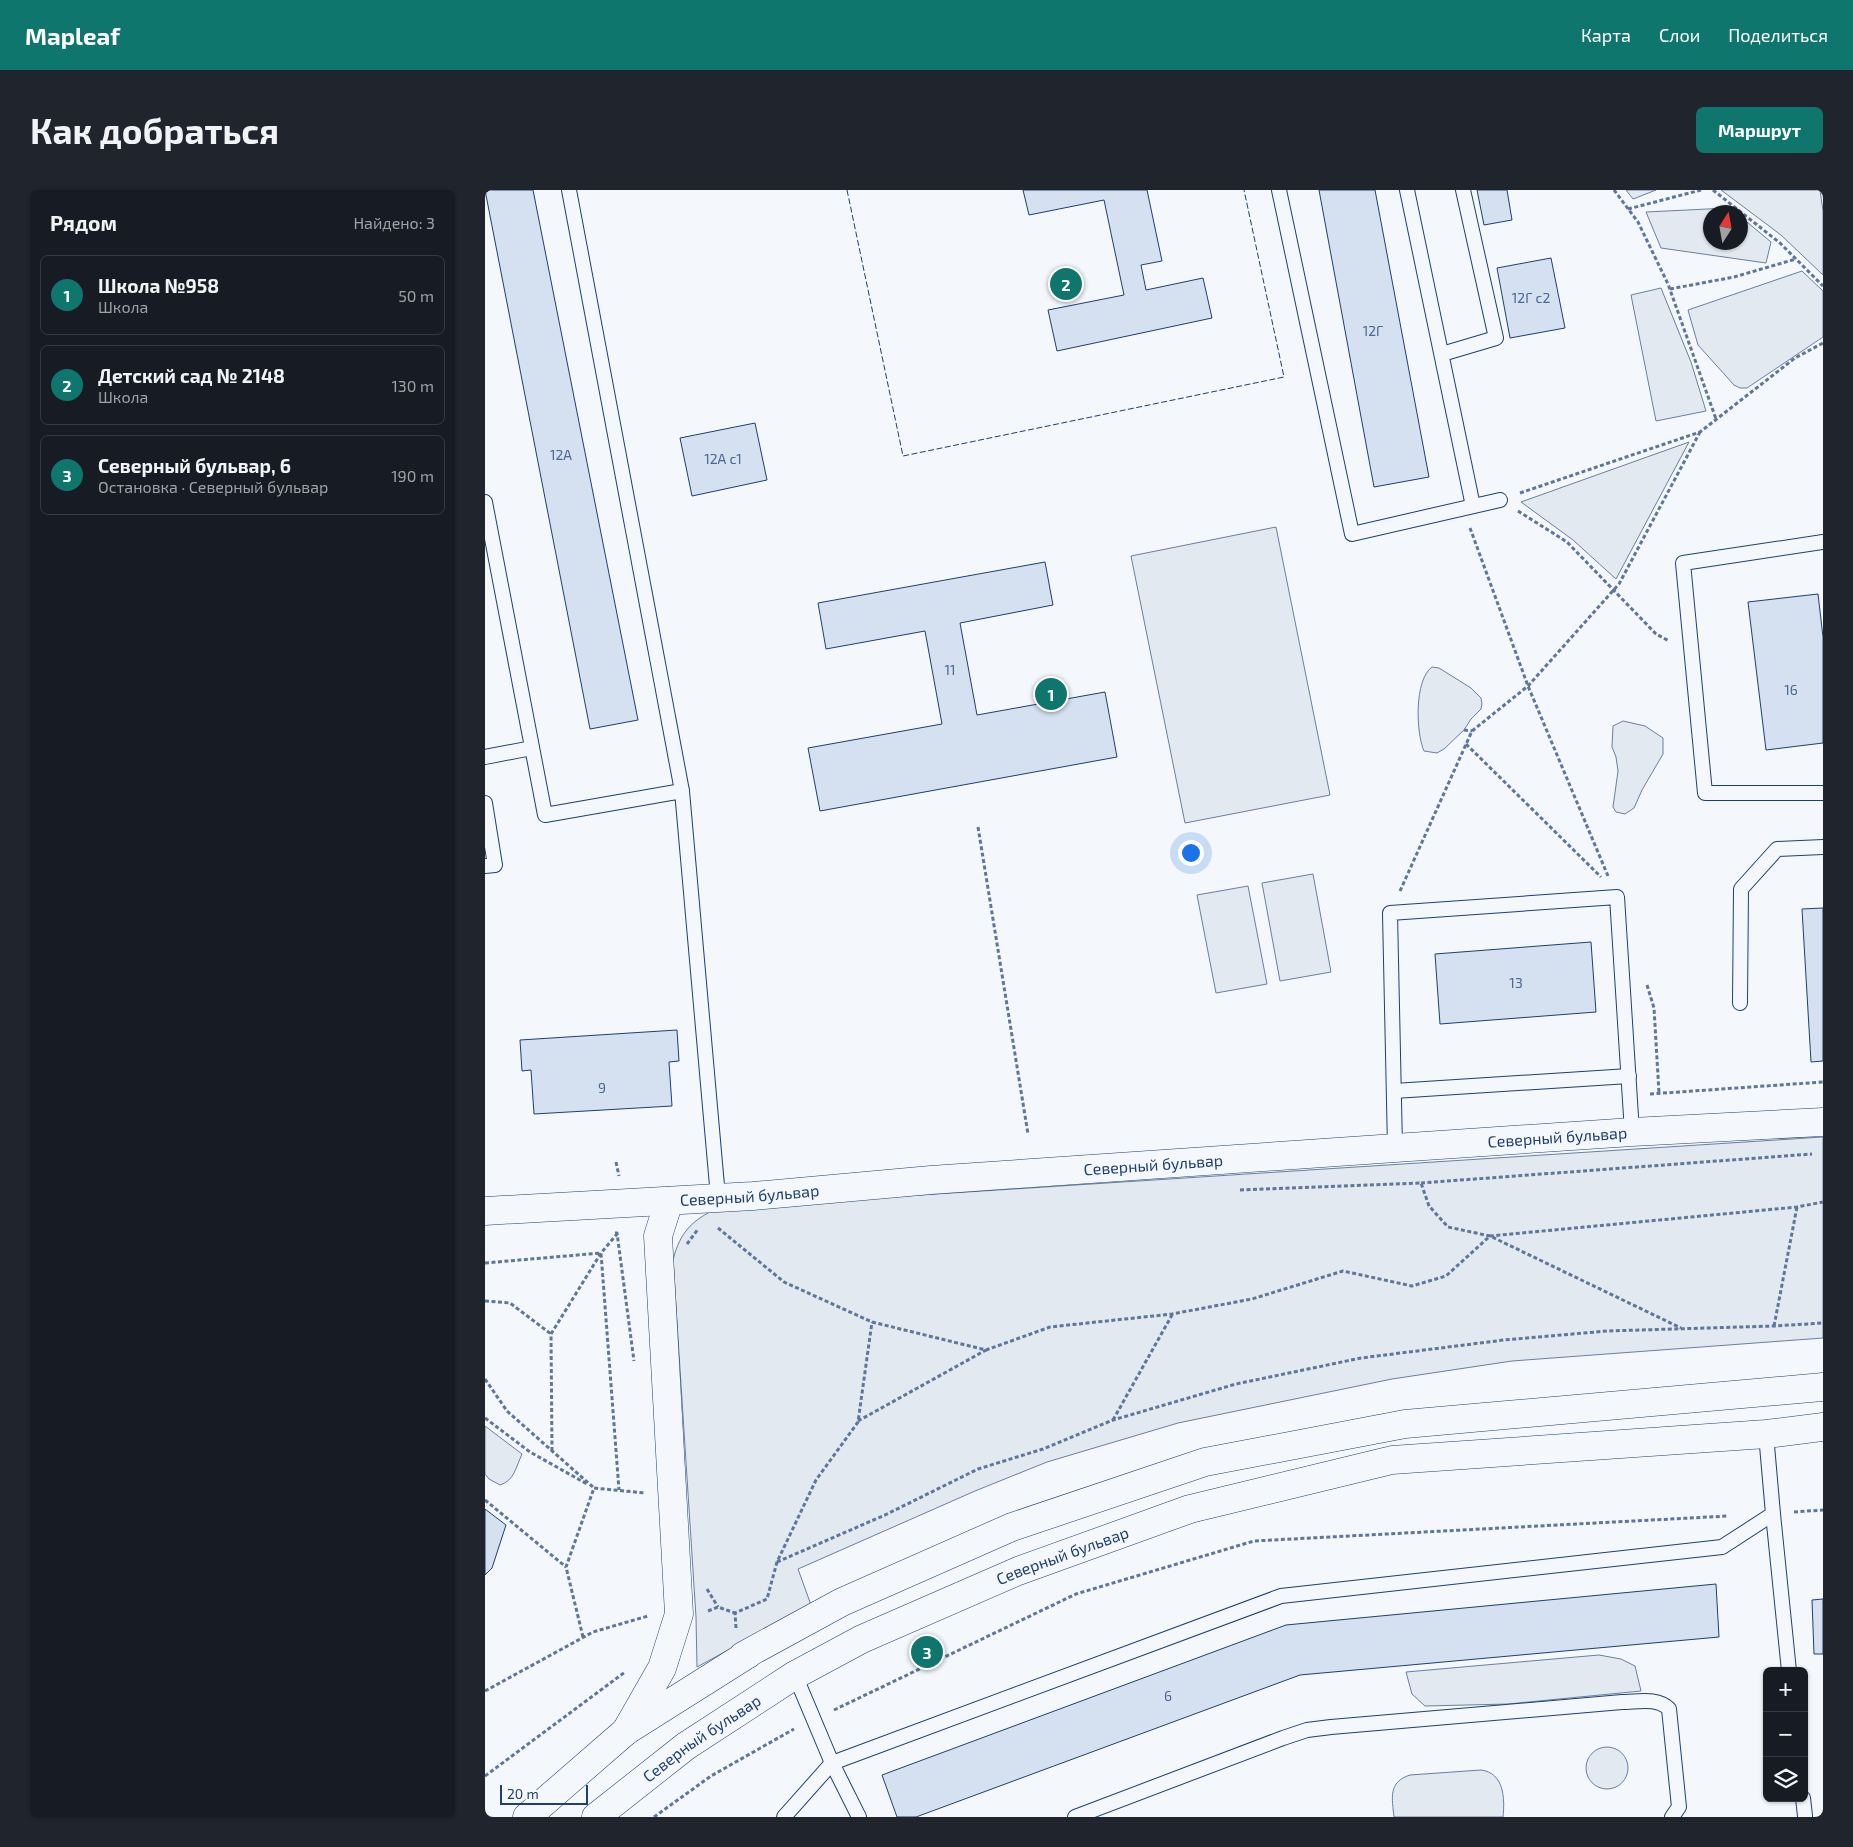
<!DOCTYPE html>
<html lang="ru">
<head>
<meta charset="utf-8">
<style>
  :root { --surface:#171b24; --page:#20242c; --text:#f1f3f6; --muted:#9ea1a6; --line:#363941; --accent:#0f766e }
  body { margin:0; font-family:"Exo 2",sans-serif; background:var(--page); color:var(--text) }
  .controls { position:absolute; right:15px; bottom:15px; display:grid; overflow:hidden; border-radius:8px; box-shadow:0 1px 4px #0004 }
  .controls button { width:45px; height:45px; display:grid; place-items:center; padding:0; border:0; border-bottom:1px solid var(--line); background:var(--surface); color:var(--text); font:25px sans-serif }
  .compass { position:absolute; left:1218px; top:15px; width:45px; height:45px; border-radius:50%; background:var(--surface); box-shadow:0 1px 4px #0004; rotate:11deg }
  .scale { position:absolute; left:15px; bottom:12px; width:88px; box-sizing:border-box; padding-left:5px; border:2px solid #1d3f73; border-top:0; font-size:14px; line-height:18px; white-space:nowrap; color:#1d3f73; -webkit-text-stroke:4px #f4f7fb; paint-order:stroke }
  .you { position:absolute; left:705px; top:662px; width:18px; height:18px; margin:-12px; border:4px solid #fff; border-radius:50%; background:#1a73e8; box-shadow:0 0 0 8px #1a73e833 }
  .badge { display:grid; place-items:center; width:32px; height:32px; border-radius:50%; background:var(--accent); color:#fff; font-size:16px; font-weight:700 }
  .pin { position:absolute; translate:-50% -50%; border:2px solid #fff; box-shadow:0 1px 5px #0006 }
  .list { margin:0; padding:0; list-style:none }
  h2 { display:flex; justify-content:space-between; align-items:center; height:65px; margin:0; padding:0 20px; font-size:21px }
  h2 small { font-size:16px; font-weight:400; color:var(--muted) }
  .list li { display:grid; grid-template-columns:32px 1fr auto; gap:15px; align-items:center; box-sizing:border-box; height:80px; margin:0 10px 10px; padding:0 10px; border:1px solid var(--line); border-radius:8px }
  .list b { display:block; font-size:19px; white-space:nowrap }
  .list p { margin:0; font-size:16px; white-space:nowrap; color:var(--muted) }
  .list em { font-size:16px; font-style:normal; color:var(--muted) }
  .icon { flex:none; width:28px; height:28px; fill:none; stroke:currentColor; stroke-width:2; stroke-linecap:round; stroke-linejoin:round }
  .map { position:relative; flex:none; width:1338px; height:1627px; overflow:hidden; border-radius:8px }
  header { display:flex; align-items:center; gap:30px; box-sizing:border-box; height:70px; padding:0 25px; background:var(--accent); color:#fff }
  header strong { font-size:24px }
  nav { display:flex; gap:28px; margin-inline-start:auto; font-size:18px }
  .intro { display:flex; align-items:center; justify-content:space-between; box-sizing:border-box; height:120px; padding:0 30px }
  h1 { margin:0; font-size:35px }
  .button { padding:12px 22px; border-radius:8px; background:var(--accent); color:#fff; font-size:18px; font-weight:700 }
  main { display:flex; gap:30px; padding:0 30px }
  aside { flex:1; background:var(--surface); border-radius:8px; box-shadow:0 1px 4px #0004 }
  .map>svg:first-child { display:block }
</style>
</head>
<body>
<header>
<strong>Mapleaf</strong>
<nav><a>Карта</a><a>Слои</a><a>Поделиться</a></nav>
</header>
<div class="intro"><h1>Как добраться</h1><a class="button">Маршрут</a></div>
<main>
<aside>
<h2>Рядом<small>Найдено: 3</small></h2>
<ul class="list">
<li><span class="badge">1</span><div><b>Школа №958</b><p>Школа</p></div><em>50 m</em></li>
<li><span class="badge">2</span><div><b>Детский сад № 2148</b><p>Школа</p></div><em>130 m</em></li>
<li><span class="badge">3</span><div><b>Северный бульвар, 6</b><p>Остановка · Северный бульвар</p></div><em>190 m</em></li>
</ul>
</aside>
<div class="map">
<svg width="1338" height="1627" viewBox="0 0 1338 1627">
  <rect width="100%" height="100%" fill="#f4f7fb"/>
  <g fill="#e3e9f0" stroke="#687fa3">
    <polygon points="1141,0 1171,0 1148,9"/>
    <polygon points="1236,0 1335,0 1338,21 1338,85 1296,45"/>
    <polygon points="1243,18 1250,22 1226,22 1226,52 1256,52 1256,27 1286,52 1281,73 1176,58 1161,22"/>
    <polygon points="1317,81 1338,101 1338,147 1262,198 1255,198 1249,195 1213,155 1203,120"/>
    <polygon points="1176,98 1206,172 1221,221 1171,231 1146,105"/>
    <polygon points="1204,252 1131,389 1088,350 1036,312"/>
    <polygon points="791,337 845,605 700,633 646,366"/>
    <path d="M947,477L954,478L986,498L996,508L997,514L996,519L986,529L979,540L959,559L952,563L939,561C931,543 929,490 947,477Z"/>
    <polygon points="1138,531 1160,536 1178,548 1178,564 1157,600 1149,618 1140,624 1131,622 1128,617 1133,581 1131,567 1127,557 1128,536"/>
    <polygon points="828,684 846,782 795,791 777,693"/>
    <polygon points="763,696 782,794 731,803 712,705"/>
    <path d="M1338,947V1148L1027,1171L907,1189L693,1233L562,1272L490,1301L313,1379L326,1415L212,1477L211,1427L188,1070C195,1042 207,1030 233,1018Z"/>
    <path d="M0,1236L37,1264C31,1277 29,1291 15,1295L4,1289L0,1284Z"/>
    <polygon points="1114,1465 1136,1469 1150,1476 1156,1501 1023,1514 940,1516 927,1504 921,1482"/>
    <circle cx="1122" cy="1578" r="21"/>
    <path d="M996,1580C1019,1583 1020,1608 1018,1627H909C907,1608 903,1592 925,1585Z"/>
  </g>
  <g fill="#d5e0f0" stroke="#1d3f73">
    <polygon points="0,0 48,0 153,530 105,539"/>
    <polygon points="538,0 662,0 677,71 656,75 661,100 718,88 727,128 572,161 563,120 639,105 619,10 544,25"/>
    <polygon points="834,0 890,0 944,287 889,297"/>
    <polygon points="992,0 1022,0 1027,30 999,35"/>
    <polygon points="1066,68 1080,138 1025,148 1012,78"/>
    <polygon points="270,233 282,290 207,306 195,248"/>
    <polygon points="560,372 568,415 475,433 492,525 620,502 632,567 335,621 323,558 457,534 440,441 341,459 333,413"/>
    <polygon points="1333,404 1338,447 1338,553 1281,560 1263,412"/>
    <polygon points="1338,718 1338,871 1326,872 1317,719"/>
    <polygon points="1106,752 1111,822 955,834 950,764"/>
    <polygon points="192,840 194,871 184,872 187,916 49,924 46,880 37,881 35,850"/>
    <polygon points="0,1319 21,1335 7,1378 0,1385"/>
    <polygon points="1231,1394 1234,1447 815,1485 431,1627 412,1627 397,1585 801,1435"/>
    <polygon points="1338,1409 1338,1464 1329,1464 1327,1410"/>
  </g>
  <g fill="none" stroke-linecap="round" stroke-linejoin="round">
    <defs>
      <g id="service">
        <polyline points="84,0 197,601"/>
        <polyline points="794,0 867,344 1015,310"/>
        <polyline points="922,0 988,316"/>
        <polyline points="957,164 1011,148 978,0"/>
        <polyline points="0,312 60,625 197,601 233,1007"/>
        <polyline points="1338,352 1198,373 1220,603 1338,603"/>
        <polyline points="0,567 47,558"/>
        <polyline points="0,613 10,675 0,676"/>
        <polyline points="1255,813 1256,699 1292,659 1338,657"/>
        <polyline points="909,901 1144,886"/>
        <polyline points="910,958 905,723 1132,707 1147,942"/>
        <polyline points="1288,1324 1304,1481"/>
        <polyline points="310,1485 347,1573 374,1627"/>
        <polyline points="1318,1608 1320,1626"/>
        <polyline points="299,1627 347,1573 796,1406 1237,1357 1288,1324 1281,1244"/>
        <path d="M590,1627L798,1548L822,1540L846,1537L1137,1512C1153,1512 1172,1507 1184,1519L1194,1617L1187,1627"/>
      </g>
      <g id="secondary">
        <path id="s1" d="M0,1021L268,1006L446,990L910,958L1147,942L1338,932"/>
        <polyline points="263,1464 258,1466 357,1412 527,1337 720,1272 920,1234 1338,1197"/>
        <polyline points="141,1541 177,1478 194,1424 173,1046 184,1011"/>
        <polyline points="42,1627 141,1541 263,1464"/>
        <path id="s2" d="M111,1627L201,1556L310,1485L377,1449L533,1381L705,1319L907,1270L1281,1244L1338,1237"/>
      </g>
    </defs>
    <use href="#service" stroke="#1d3f73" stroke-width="16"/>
    <use href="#secondary" stroke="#1d3f73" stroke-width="29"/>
    <g stroke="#5e769c" stroke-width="3" stroke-dasharray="4 2.5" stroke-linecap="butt">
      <polyline points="1129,0 1153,32 1183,94 1231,229"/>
      <polyline points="1228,0 1295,53 1338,96"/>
      <polyline points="1143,19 1216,0"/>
      <polyline points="1185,99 1249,87 1311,69"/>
      <polyline points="1035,303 1215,242 1310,168 1338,153"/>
      <polyline points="1033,321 1082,352 1171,444 1184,451"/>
      <polyline points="985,338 1043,496 1123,686"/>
      <polyline points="979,540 987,541"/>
      <polyline points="981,554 1116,687"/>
      <polyline points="493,637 543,944"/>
      <polyline points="915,701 987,541 1043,496 1134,394 1215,242"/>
      <polyline points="1162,795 1169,818 1174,903"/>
      <polyline points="1165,904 1338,892"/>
      <polyline points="131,972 134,986"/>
      <polyline points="936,993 1327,964"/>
      <polyline points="755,1000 936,993 944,1016 963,1037 1005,1046 1196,1138"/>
      <polyline points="233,1038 299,1092 387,1132 501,1160 565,1137 687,1124 767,1109 858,1081 927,1096 961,1086 1005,1046 1312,1017 1338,1012"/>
      <polyline points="130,1043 132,1043 149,1171"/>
      <polyline points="202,1054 213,1039"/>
      <polyline points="0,1073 116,1063 134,1300"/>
      <polyline points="0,1111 25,1113 66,1144"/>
      <polyline points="1289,1136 1312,1017"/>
      <polyline points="0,1189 22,1221 109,1298"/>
      <polyline points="0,1228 45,1262 102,1294"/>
      <polyline points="628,1230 687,1125"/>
      <polyline points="373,1231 501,1160"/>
      <polyline points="67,1261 66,1144 116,1063 132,1044"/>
      <polyline points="0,1310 81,1377"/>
      <polyline points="1309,1322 1338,1320"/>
      <polyline points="292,1372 400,1325 493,1279 558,1259 628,1230 751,1194 876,1168 1019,1150 1122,1141 1289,1136 1338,1133"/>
      <polyline points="222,1399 233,1417"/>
      <polyline points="223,1421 233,1417 250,1423"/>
      <polyline points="251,1438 250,1423 282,1409 292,1372 331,1290 373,1232 387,1132"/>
      <polyline points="98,1447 81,1377 109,1298 160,1303"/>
      <polyline points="0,1501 108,1442 163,1426"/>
      <polyline points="349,1520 591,1404 769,1351 1243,1326"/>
      <polyline points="0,1586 140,1482"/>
      <polyline points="169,1627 226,1586 309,1539"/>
    </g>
    <use href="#service" stroke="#f4f7fb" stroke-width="14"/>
    <use href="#secondary" stroke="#f4f7fb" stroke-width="28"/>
    <polyline stroke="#1d3f73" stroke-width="1" stroke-dasharray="6 2.5" stroke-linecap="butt" points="362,0 418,266 799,187 759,0"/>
  </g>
  <g text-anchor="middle" stroke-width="4" stroke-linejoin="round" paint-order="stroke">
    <g font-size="14" fill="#4b6792">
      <text x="1046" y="113">12Г с2</text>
      <text x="888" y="146">12Г</text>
      <text x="76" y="270">12А</text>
      <text x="238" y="274">12А с1</text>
      <text x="465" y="485">11</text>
      <text x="1306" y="505">16</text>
      <text x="1031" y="798">13</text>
      <text x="117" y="903">9</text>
      <text x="683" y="1511">6</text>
    </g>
    <g font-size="16" fill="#1d3f73" stroke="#f4f7fb">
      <text dy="6" stroke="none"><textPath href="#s1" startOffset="1075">Северный бульвар</textPath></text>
      <text dy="6" stroke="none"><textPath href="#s1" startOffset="670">Северный бульвар</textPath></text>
      <text dy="6" stroke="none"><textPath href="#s1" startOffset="265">Северный бульвар</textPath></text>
      <text dy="6" stroke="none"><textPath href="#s2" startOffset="538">Северный бульвар</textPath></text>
      <text dy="6" stroke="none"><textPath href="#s2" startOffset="132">Северный бульвар</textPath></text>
    </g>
  </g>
</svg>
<div class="controls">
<button>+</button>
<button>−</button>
<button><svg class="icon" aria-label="layers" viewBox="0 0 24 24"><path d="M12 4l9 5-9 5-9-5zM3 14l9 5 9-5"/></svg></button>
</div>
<svg class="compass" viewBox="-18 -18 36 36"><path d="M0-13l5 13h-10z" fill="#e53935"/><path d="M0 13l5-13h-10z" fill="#9ea1a6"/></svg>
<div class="scale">20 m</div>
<div class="you"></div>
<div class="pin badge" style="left:566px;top:504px">1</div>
<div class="pin badge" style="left:581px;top:94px">2</div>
<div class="pin badge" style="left:442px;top:1462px">3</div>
</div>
</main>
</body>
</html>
